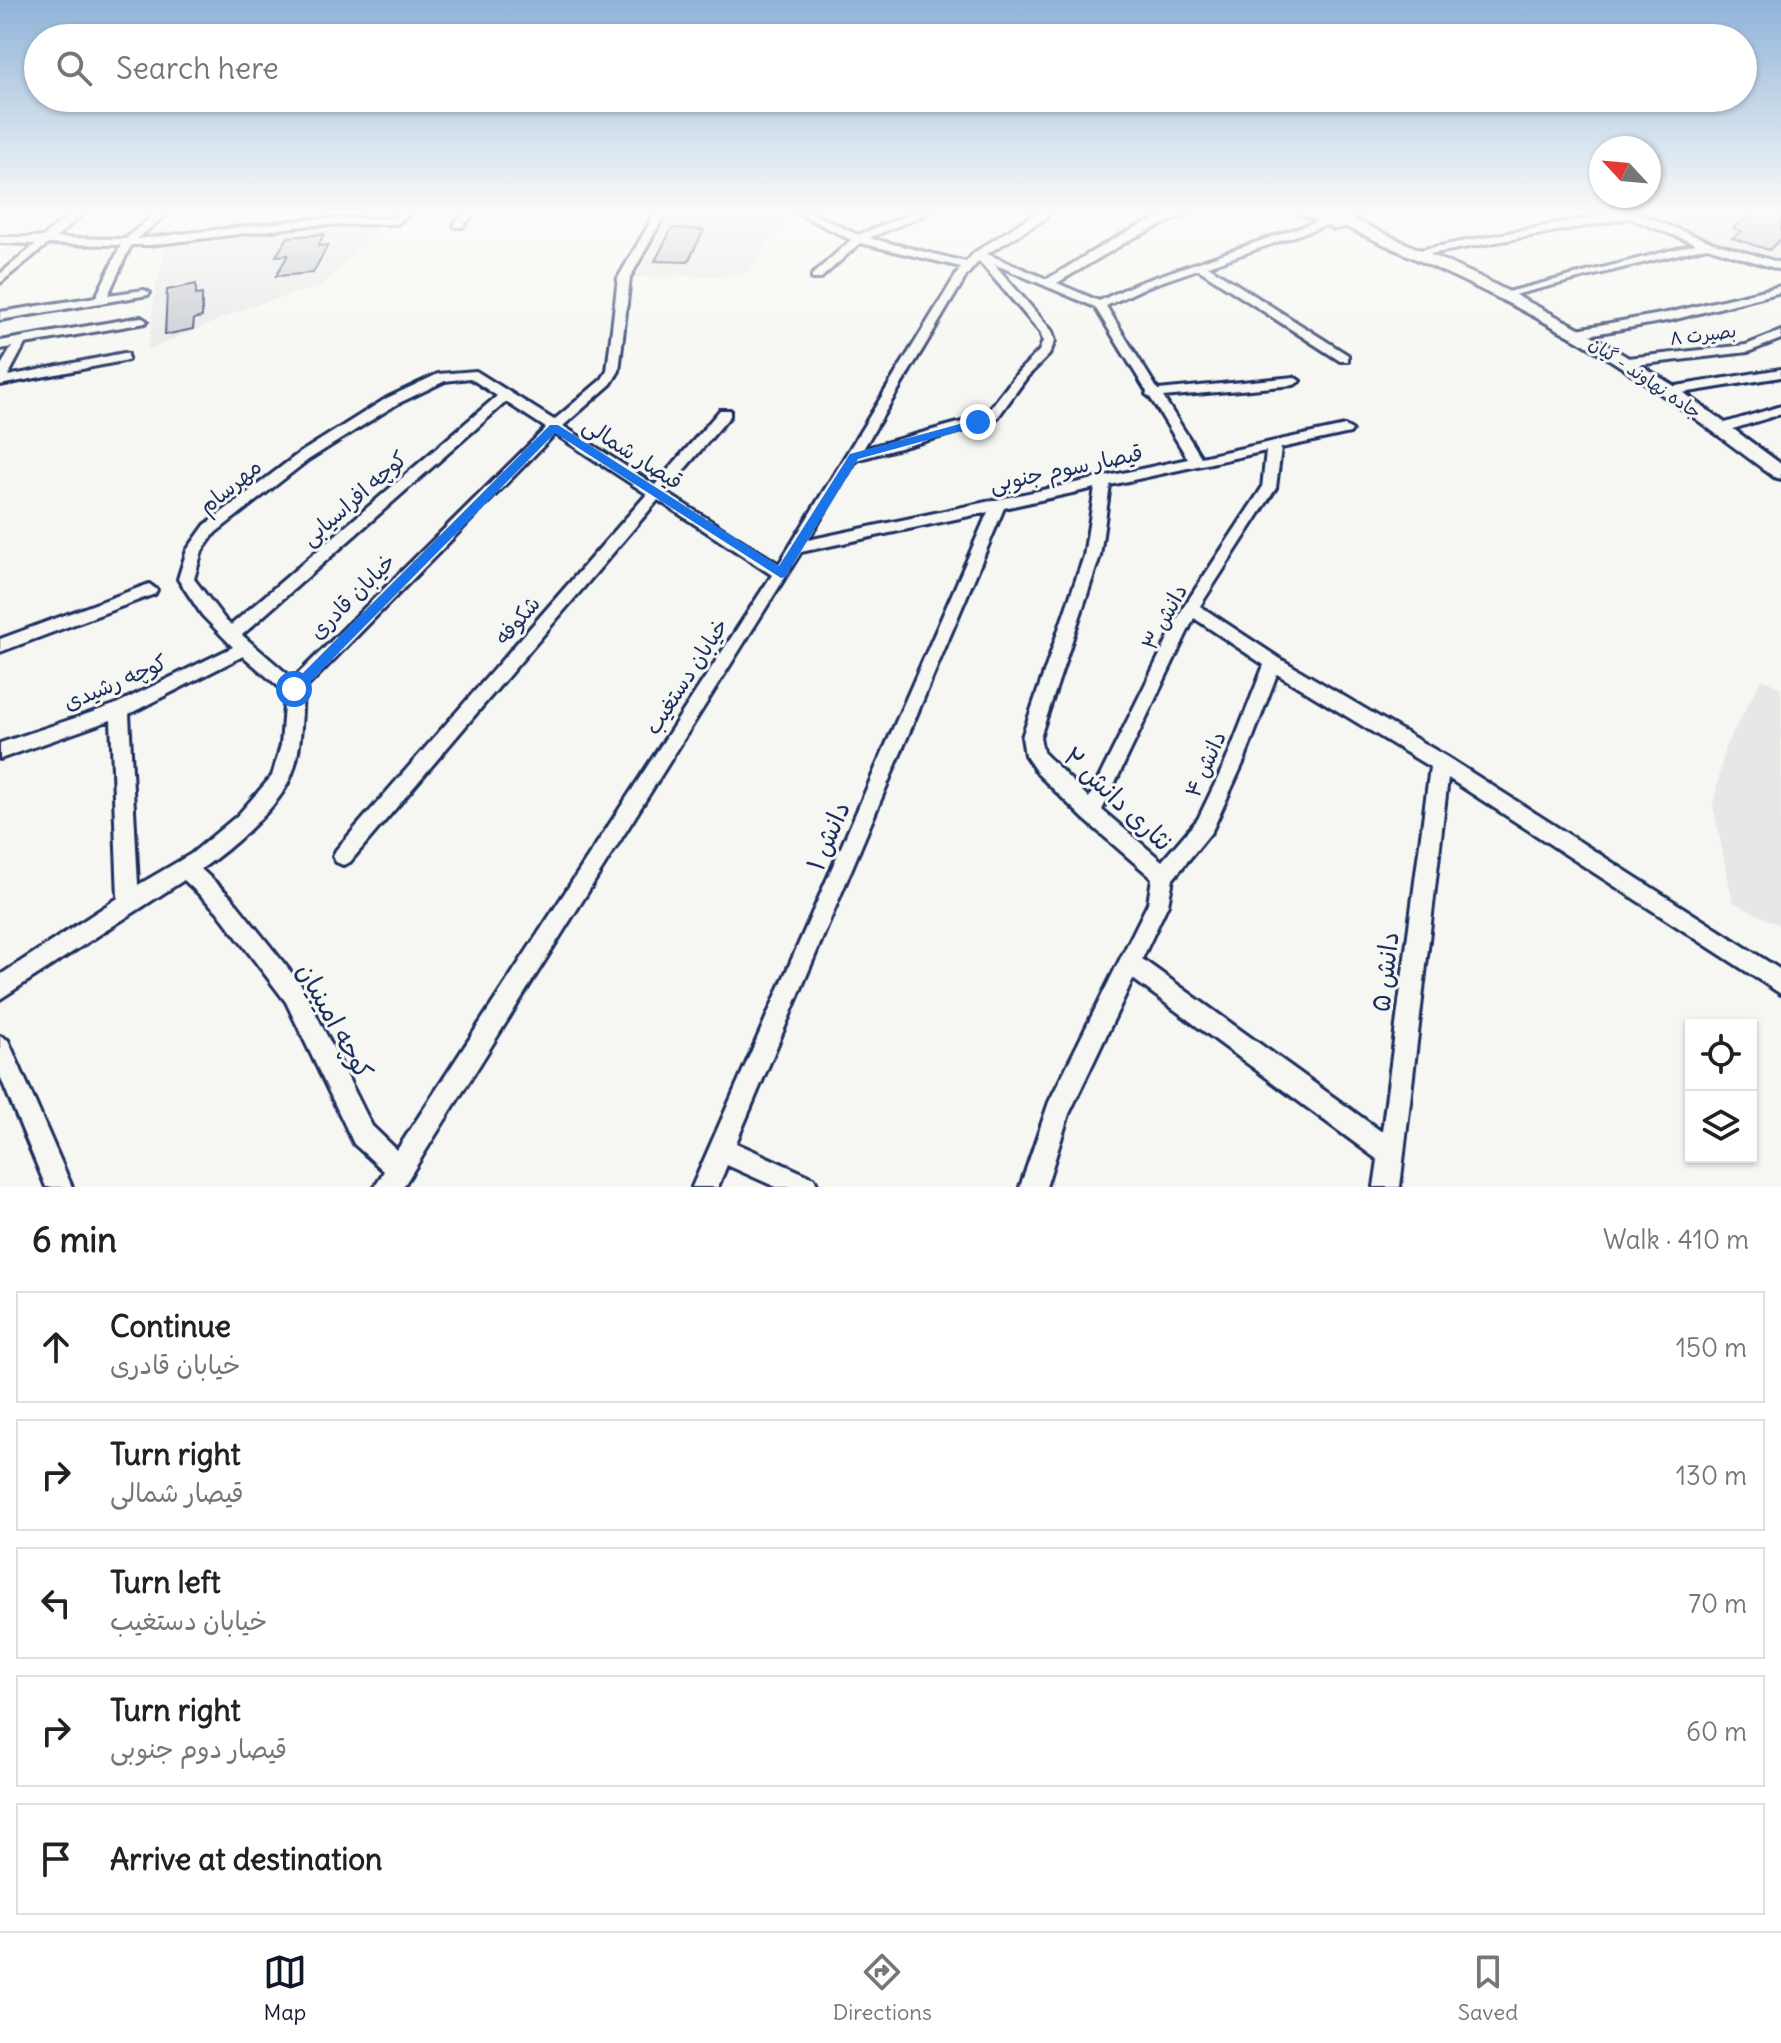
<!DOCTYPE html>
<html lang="en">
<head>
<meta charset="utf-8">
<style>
  :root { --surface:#fff; --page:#f6f6f6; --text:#222; --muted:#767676; --line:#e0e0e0; --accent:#111827 }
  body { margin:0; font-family:Delius,"Playpen Sans Arabic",sans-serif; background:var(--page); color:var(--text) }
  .controls { position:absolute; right:24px; bottom:24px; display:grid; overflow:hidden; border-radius:0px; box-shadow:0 2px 6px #0004 }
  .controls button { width:72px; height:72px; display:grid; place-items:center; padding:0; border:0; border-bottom:2px solid var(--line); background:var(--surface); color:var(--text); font:40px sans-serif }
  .compass { position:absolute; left:1589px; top:136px; width:72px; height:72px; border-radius:50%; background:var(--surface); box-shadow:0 2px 6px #0004; rotate:296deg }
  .stop { position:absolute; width:24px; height:24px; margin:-18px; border:6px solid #1a73e8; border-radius:50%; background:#fff }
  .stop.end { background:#1a73e8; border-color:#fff; box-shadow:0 2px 8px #0008 }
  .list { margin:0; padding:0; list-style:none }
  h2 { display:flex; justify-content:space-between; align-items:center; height:104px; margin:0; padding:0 32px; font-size:34px }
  h2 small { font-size:26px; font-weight:400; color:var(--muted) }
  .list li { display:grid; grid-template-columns:52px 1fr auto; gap:24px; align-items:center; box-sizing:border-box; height:112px; margin:0 16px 16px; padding:0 16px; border:2px solid var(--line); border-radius:0px }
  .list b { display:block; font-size:30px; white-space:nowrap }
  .list p { margin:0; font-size:26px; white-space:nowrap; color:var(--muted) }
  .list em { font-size:26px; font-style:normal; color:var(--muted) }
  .icon { flex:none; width:44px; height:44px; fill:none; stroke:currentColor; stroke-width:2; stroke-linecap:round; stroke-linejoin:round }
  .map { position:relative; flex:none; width:1781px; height:1187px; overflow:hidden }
  .search { position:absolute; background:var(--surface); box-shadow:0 2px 6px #0004; left:24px; right:24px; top:24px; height:88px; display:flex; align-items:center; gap:20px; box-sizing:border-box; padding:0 28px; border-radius:44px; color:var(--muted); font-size:30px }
  .sheet { height:744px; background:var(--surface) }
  nav { display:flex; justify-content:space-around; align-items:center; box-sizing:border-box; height:112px; border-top:2px solid var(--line); background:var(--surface); font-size:22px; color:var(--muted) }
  nav a { display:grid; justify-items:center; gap:4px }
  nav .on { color:var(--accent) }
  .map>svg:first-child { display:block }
</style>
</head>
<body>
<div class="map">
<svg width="1781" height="1187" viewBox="0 0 1781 1187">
  <rect width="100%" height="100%" fill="#f6f6f2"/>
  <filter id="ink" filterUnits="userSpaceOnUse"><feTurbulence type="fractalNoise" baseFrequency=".0125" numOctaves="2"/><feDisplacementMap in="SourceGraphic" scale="16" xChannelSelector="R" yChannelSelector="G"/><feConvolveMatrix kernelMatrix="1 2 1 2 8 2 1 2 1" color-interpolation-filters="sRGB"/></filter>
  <g filter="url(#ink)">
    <g fill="#e6e7e7">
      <polygon points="672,212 721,212 788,219 745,275 636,277"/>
      <polygon points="1638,212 1781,212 1781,260 1684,230"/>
      <polygon points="382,225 322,286 251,306 148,350 156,285 167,243 282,231"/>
      <polygon points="1762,679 1781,688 1781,926 1733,902 1713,806 1725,747"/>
    </g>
    <g fill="#c0c4cd" stroke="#1b2f5e" stroke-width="2">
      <polygon points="1754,212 1781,212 1781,239 1769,250 1732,238 1742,231 1733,228"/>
      <polygon points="672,228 704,230 688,262 655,261"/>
      <polygon points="324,234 318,246 328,245 313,273 276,276 288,255 276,256 288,237"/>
      <polygon points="196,284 196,295 202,294 202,317 194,319 193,329 165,335 167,290"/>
    </g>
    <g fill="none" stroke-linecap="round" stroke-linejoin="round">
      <defs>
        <g id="street">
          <polygon points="72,212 84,212 56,238 125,239 157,212 169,212 137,239 311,219 394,218 400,212 411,212 397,224 311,225 150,245 131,245 108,295 144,290 150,293 148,295 0,320 0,312 96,297 121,245 48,244 0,283 0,274 36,244 0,243 0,237 43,237"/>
          <polygon points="464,212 475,212 463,227 455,227 454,225"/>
          <path d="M656,212H666L630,278L619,371L611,384L563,426L655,485L720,410H730V416L665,492L779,564L961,267L860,243L820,279H812V275L851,240L796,212H810L858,235L916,212H931L869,238L966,262L975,252L1037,212H1047L1046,218L987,254L1047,279C1084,258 1148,212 1190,212L1133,238L1057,283L1099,301L1138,283L1324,219H1332V223L1208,266L1348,355V361H1340L1198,269L1146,287L1106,306L1158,390L1294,377L1300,381L1294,385L1163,397L1201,457L1345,426L1352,430L1350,433L1281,448L1276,488L1200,606L1279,658L1447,757L1781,970V994L1448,778L1400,1187H1374L1378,1160L1133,979L1069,1114L1046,1187H1020L1049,1102L1148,903L1152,878L1084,819L1038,774L1025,755L1022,737L1084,556L1095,488L1004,508L736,1143L814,1178L818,1187H776L727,1165L718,1187H692L988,512L801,552L403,1187H375L384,1171L354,1144L286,1002L217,911L184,880L0,999V975L118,898L111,720L0,759V743L114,705L233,647L202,615L178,579L187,550L205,525L298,454L387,398L438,374L476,371L554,420L602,379L607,371L618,278ZM979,261L1040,332L1043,341L1039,351L1019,371L988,411L973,419L863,449L967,275ZM994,264L1095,307L1147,392L1146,394L1150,397L1188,459L808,540L856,460L983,425L998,417L1027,377L1049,355L1055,341L1052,331ZM470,378L497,396L231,625L226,621L194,579L202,551L215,533L308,460L397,404L445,381ZM506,402L546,428L293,679L242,635ZM555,434L647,494L336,850L333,856L336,862L343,865L350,862L658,500L772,575L397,1150L372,1126L302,986L231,897L201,869C227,852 275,810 288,783C302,755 301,721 303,691ZM1266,451L1262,488L1183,608L1089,798L1043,752L1040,737L1100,556L1110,485ZM1194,618L1264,665L1226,761L1198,819L1162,861L1102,810ZM243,656L285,692L281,745L272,776L238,815L191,854L138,885L129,714ZM1277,674L1430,767L1382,1132L1142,959L1168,904L1173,879L1212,831L1244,761Z"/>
          <polygon points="1351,212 1372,212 1339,221 1334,218"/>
          <polygon points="1618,212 1633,212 1711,242 1781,263 1781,270 1707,247 1502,298 1496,295 1696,244 1629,218 1419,256 1414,253 1419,250"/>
          <polygon points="1781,286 1781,292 1672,320 1577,337 1571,333 1577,329 1672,312"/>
          <polygon points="141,317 147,321 145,323 25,344 8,376 124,353 128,354 128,360 0,385 0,367 12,347 0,349 0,341"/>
          <polygon points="1781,331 1781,339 1748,352 1627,366 1621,362 1627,358 1746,345"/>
          <polygon points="1781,369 1781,377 1670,395 1664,391 1670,387"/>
          <polygon points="1781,406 1781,414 1720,433 1713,429 1715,426"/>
          <polygon points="149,584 157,590 155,594 0,652 0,639"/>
          <polygon points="0,1036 8,1040 72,1187 46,1187 0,1076"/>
        </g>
        <path id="secondary" d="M1298,212H1337L1478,276L1583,330L1676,387L1781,464V479L1774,477C1708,428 1642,376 1570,336C1497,295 1421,261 1346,227L1334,229Z"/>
      </defs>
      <use href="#street" stroke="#1b2f5e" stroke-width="6"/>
      <use href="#secondary" stroke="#1b2f5e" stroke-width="6"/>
      <use href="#street" fill="#f6f6f2" fill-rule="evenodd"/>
      <use href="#secondary" fill="#f6f6f2" fill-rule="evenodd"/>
    </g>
  </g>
  <linearGradient id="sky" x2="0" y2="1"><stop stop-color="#8fb3d8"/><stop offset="0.56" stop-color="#fbfbf9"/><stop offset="1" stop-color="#fbfbf9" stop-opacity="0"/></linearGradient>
  <rect width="1781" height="379" fill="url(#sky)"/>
  <polygon fill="#1a73e8" points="978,419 983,422 982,425 858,459 785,577 781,578 555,433 299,693 289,693 287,689 550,425 558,425 779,566 850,454"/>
  <g text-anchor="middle" stroke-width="6" stroke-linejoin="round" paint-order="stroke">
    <g font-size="18" fill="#1b2f5e" stroke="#f6f6f2">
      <text transform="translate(1703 335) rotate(-7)" y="6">بصیرت ۸</text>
      <text transform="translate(1645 378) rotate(34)" y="6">جاده نهاوند - گیان</text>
    </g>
    <g font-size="22" fill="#1b2f5e" stroke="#f6f6f2">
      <text transform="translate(633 453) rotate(33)" y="8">قیصار شمالی</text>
      <text transform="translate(1066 468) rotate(-12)" y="8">قیصار سوم جنوبی</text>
      <text transform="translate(230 486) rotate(-39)" y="8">مهرسام</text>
      <text transform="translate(354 498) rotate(-41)" y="8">کوچه افراسیابی</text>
      <text transform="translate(352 596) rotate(-45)" y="8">خیابان قادری</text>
      <text transform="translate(1164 617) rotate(-62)" y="8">دانش ۳</text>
      <text transform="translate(517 620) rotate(-49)" y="8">شکوفه</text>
      <text transform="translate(686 676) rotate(-57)" y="8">خیابان دستغیب</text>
      <text transform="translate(115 682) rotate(-23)" y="8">کوچه رشیدی</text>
      <text transform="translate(1205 764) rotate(-66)" y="8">دانش ۴</text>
    </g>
    <g font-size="26" fill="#1b2f5e" stroke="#f6f6f2">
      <text transform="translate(1118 799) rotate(43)" y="9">نثاری دانش ۲</text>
      <text transform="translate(828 836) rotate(-67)" y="9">دانش ۱</text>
      <text transform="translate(1385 972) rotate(-83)" y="9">دانش ۵</text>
      <text transform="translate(335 1021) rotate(61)" y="9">کوچه امینیان</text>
    </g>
  </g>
</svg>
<div class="controls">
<button><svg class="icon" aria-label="locate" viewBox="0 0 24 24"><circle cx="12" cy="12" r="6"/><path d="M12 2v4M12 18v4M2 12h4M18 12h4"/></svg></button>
<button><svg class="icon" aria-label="layers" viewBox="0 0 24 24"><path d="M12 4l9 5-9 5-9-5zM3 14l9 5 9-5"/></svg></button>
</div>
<svg class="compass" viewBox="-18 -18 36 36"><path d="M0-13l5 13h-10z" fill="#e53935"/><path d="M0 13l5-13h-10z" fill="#767676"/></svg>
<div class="stop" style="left:294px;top:689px"></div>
<div class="stop end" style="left:978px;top:422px"></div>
<div class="search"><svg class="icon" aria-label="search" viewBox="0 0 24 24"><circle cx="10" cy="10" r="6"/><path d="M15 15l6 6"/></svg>Search here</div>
</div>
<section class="sheet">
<h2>6 min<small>Walk · 410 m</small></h2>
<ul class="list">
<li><svg class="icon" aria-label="ahead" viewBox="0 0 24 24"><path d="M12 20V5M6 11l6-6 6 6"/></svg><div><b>Continue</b><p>خیابان قادری</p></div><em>150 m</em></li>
<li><svg class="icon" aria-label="right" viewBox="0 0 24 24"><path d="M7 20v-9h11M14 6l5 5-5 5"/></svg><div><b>Turn right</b><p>قیصار شمالی</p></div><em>130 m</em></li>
<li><svg class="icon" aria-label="left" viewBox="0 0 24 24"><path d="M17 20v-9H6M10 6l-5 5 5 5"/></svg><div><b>Turn left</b><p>خیابان دستغیب</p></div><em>70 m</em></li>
<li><svg class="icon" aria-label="right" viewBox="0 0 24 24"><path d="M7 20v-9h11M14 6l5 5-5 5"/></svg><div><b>Turn right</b><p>قیصار دوم جنوبی</p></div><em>60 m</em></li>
<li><svg class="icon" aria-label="arrive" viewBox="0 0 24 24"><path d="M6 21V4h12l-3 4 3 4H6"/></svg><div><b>Arrive at destination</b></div></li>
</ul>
</section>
<nav>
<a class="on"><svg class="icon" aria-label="map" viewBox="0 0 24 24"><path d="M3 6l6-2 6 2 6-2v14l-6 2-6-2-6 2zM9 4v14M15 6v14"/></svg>Map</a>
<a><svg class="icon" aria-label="directions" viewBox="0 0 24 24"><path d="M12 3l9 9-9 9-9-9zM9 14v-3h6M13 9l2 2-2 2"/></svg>Directions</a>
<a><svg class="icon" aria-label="saved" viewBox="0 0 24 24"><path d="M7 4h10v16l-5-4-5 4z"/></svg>Saved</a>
</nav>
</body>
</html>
